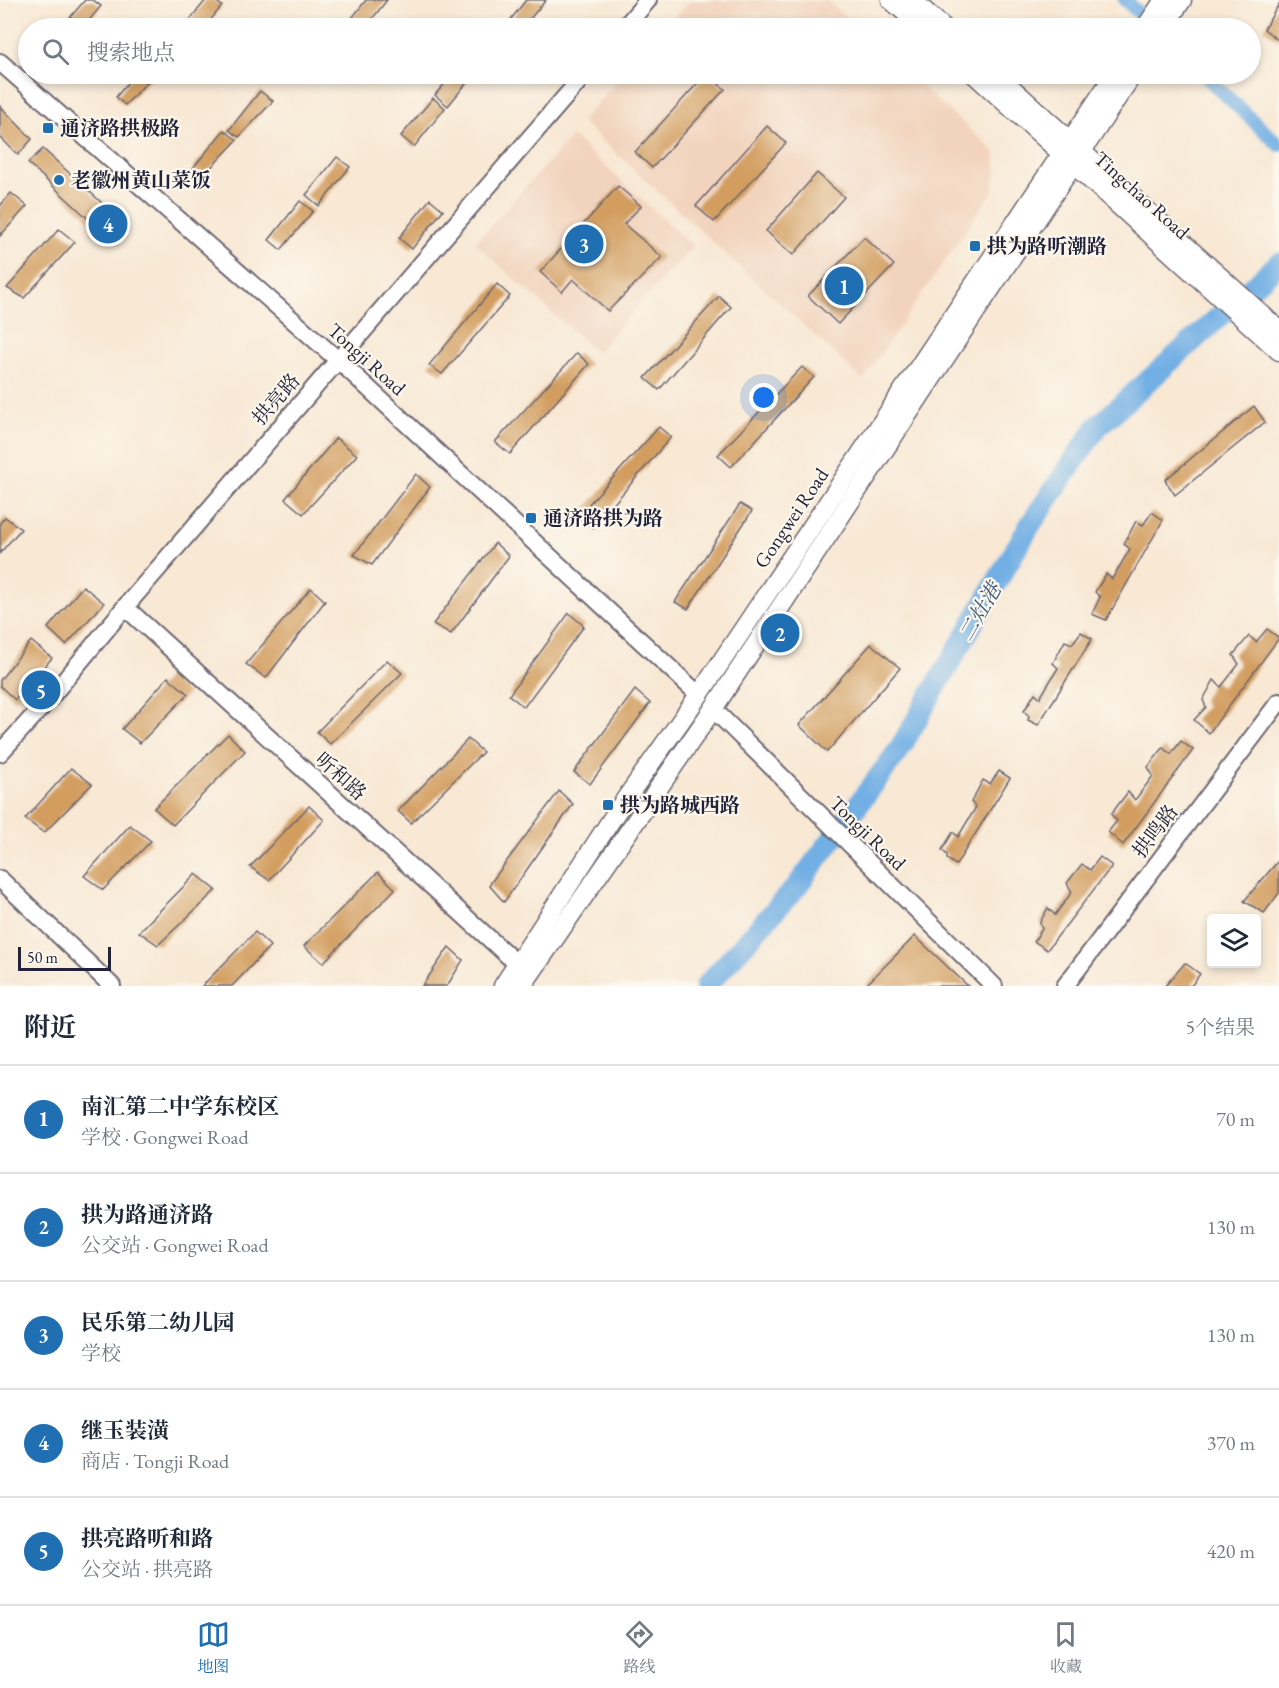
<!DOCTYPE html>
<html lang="zh">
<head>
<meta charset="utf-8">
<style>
  :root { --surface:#fff; --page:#f2f2f3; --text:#1f2937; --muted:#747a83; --line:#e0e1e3; --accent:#1f6fb2 }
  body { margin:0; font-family:"EB Garamond","Noto Serif SC",serif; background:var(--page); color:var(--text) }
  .controls { position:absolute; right:18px; bottom:18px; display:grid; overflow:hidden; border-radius:6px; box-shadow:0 3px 9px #0003 }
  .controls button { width:54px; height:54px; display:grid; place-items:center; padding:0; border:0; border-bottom:2px solid var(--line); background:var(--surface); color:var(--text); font:30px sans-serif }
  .scale { position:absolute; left:18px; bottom:15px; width:93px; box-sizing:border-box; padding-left:6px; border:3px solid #22223b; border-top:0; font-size:16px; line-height:21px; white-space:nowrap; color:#22223b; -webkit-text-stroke:4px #fbf7ec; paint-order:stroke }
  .you { position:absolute; left:764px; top:398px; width:21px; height:21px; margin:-15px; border:4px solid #fff; border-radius:50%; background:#1a73e8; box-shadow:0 0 0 9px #1a73e833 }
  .badge { display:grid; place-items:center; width:39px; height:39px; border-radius:50%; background:var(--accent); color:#fff; font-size:20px; font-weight:700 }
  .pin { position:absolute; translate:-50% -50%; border:3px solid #fff; box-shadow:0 2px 6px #0006 }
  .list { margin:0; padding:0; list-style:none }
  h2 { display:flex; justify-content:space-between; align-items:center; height:78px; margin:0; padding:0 24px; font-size:26px }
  h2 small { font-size:20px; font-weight:400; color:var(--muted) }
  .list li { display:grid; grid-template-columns:39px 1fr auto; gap:18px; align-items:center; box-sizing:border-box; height:108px; padding:0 24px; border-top:2px solid var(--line) }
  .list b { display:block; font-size:22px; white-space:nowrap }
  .list p { margin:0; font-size:20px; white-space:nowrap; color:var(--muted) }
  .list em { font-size:20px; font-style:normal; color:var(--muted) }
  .icon { flex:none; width:33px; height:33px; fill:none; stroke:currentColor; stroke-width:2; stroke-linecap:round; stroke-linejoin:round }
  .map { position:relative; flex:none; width:1279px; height:986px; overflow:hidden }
  .search { position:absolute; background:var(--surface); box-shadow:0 3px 9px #0003; left:18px; right:18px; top:18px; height:66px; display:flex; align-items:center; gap:15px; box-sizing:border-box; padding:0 21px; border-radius:33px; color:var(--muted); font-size:22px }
  .sheet { height:618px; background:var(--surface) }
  nav { display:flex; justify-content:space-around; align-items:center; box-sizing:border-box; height:84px; border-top:2px solid var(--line); background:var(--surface); font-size:16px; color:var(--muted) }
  nav a { display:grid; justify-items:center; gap:3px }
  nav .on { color:var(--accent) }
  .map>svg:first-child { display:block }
</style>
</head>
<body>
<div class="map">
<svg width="1279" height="986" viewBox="0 0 1279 986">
  <rect width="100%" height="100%" fill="#fbf7ec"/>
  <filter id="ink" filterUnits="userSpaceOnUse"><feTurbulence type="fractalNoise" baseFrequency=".0167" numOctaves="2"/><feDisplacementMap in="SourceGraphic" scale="12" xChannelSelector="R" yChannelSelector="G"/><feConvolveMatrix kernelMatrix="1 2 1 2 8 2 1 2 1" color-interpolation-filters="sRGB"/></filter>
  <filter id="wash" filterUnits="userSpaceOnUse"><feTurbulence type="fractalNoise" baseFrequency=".008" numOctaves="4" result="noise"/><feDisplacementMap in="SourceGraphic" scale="24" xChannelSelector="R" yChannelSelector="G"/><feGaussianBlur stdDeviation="1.35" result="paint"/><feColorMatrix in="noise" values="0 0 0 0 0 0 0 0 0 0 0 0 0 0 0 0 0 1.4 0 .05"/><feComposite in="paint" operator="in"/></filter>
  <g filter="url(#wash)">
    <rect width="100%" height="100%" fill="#f8e8d4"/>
    <g fill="#f2d4be">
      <polygon points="691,0 827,0 858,28 665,28"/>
      <polygon points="624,74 908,74 995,152 996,171 992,192 863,380 581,121"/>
      <polygon points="572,136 693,246 596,352 475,243"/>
    </g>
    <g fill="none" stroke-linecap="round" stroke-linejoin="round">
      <g stroke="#71afe4" stroke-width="14">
        <polyline points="1125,0 1154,27"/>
        <polyline points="1203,74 1279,145"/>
      </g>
      <polyline stroke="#71afe4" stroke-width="22" points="706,986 797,886 899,750 1030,525 1097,427 1279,263"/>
    </g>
    <g id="blocks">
      <g fill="#d29d5e">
        <polygon points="85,0 93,0 101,6 83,28 61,28"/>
        <polygon points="206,0 214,0 222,6 204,28 183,28"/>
        <polygon points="366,0 387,0 365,28 347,28 345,27"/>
        <polygon points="526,0 546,0 522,28 504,28"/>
        <polygon points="1279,4 1279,41 1264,29"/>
        <polygon points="135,74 155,74 125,105 116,97"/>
        <polygon points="453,74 474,74 448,106 435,95"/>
        <polygon points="706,74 725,89 652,168 635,152"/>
        <polygon points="260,91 273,101 239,137 229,130"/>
        <polygon points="433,98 445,108 414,147 401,136"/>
        <polygon points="0,106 32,139 18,155 0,137"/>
        <polygon points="767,126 786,143 714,222 696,206"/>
        <polygon points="224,130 237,140 203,176 193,168"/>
        <polygon points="43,149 124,223 110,239 28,163"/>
        <polygon points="337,157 350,167 319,206 306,195"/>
        <polygon points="817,173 844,197 793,255 766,231"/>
        <polygon points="618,186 641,206 624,224 662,257 608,311 573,279 562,292 540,272"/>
        <polygon points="11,193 27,206 0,236 0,206"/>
        <polygon points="430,199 443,210 412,249 399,238"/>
        <polygon points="300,201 313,211 281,250 269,240"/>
        <polygon points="59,229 75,242 24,298 7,288"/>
        <polygon points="864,237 894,265 838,324 808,296"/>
        <polygon points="497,284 510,296 442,374 429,365"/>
        <polygon points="719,296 731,307 659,390 645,378"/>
        <polygon points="577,353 589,364 510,454 495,442"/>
        <polygon points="802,367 814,377 731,467 718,455"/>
        <polygon points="1254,406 1265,422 1175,495 1165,480"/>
        <polygon points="659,427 671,437 593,528 578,516"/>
        <polygon points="336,438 357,455 303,514 285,499"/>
        <polygon points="416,474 430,487 372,565 354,555"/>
        <polygon points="740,504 752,511 688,609 675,602"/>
        <polygon points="1152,512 1163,520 1106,620 1092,614 1100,597 1095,592 1106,574 1112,579 1130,549 1124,544 1136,521 1143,525"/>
        <polygon points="5,517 21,529 0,553 0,523"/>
        <polygon points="495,543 509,556 451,634 433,624"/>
        <polygon points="83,586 104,603 66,645 48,628"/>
        <polygon points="311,588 325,601 266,678 246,664"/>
        <polygon points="569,613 584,626 524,707 509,695"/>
        <polygon points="1267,629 1279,638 1209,733 1194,720 1206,707 1203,700 1214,680 1221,687 1239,664 1233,655 1249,636 1256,642"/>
        <polygon points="1081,632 1092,639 1038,725 1028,720 1029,716 1024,711 1035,693 1040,698 1058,668 1053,663 1065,641 1072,644"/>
        <polygon points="31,641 52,658 15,700 0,686 0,680"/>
        <polygon points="871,644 900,668 827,752 799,725"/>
        <polygon points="387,660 402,673 330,744 317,732"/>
        <polygon points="168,677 188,694 140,743 122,729"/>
        <polygon points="635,690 650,703 590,784 574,772"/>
        <polygon points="228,734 245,751 173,825 154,808"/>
        <polygon points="468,739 483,752 411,823 398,811"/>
        <polygon points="1181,741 1193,750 1123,845 1108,832 1117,821 1111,814 1128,792 1135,800 1153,776 1148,767 1163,748 1171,754"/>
        <polygon points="71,768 92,784 44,833 25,819"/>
        <polygon points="999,771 1010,778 956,865 947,859 947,855 942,850 953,832 958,837 976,807 971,802 983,780 990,784"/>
        <polygon points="559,791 573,804 504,902 489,885"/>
        <polygon points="309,806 324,820 269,880 250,867"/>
        <polygon points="130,825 151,841 103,890 84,876"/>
        <polygon points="1100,857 1112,866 1047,950 1034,941 1042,929 1040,922 1048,908 1055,915 1072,892 1067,883 1082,864 1090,870"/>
        <polygon points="1279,860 1279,893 1264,913 1244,901"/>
        <polygon points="378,872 395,889 323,963 304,946"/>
        <polygon points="196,874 216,890 158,945 139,932"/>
        <polygon points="255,932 270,946 232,986 202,986"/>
        <polygon points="915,936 968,986 865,986"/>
        <polygon points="449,947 463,960 447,986 422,986"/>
        <polygon points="1185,963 1200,974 1191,986 1165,986"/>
      </g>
    </g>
  </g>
  <g filter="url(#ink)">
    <use href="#blocks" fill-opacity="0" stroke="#6d6771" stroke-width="1.5"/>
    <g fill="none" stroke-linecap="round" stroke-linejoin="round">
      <defs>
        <g id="tertiary">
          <polyline points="624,28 648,0"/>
          <polyline points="0,62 338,360 699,695"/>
          <polyline points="125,607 527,973"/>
          <polyline points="713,709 994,986"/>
          <polyline points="0,753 50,698 125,607 585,74"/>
          <polyline points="0,879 112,986"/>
          <polyline points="1065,986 1279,702"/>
        </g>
        <g id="secondary">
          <polyline points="891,0 923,28"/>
          <polyline points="912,0 944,28"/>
          <polyline points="1145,28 1164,0"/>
          <polyline points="1163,28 1182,0"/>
          <polyline points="974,74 1279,351"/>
          <polyline points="996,74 1279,330"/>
          <polyline points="503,986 617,811 699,695 1115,74"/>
          <polyline points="522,986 713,709 1133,74"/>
        </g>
      </defs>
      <use href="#tertiary" stroke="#6d6771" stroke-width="20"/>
      <use href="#secondary" stroke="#6d6771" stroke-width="21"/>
      <use href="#tertiary" stroke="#fff" stroke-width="16"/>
      <use href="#secondary" stroke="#fff" stroke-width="18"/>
    </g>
  </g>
  <g fill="#1f6fb2" stroke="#fbf7ec" stroke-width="2">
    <rect x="42" y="122" width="12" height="12" rx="3"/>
    <circle cx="59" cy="180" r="6"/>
    <rect x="969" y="240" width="12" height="12" rx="3"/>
    <rect x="525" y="512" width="12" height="12" rx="3"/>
    <rect x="602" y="799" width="12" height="12" rx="3"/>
  </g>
  <g text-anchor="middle" stroke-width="4.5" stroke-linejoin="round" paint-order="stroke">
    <g font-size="20" font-weight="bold" fill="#22223b" stroke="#fbf7ec" text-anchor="start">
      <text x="60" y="135">通济路拱极路</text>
      <text x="71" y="187">老徽州黄山菜饭</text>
      <text x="987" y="253">拱为路听潮路</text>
      <text x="543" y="525">通济路拱为路</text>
      <text x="620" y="812">拱为路城西路</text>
    </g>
    <g font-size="20" fill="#22223b" stroke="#fbf7ec">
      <text transform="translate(1142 195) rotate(42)" y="7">Tingchao Road</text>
      <text transform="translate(367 359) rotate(42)" y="7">Tongji Road</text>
      <text transform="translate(276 399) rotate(-49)" y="7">拱亮路</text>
      <text transform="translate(791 518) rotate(-56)" y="7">Gongwei Road</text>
      <text transform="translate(341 776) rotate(42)" y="7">听和路</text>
      <text transform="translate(1155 831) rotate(-53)" y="7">拱鸣路</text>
      <text transform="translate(868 833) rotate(44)" y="7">Tongji Road</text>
    </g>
    <g font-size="21" font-style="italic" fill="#425a7f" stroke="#fbf7ec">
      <text transform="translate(980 612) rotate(-60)" y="7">二灶港</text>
    </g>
  </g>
</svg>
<div class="controls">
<button><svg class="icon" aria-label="layers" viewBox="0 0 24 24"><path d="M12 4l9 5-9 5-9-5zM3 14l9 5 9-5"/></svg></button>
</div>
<div class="scale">50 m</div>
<div class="you"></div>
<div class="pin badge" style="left:844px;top:286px">1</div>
<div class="pin badge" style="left:780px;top:633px">2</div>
<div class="pin badge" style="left:584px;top:244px">3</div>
<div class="pin badge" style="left:108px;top:224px">4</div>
<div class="pin badge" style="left:41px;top:690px">5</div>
<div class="search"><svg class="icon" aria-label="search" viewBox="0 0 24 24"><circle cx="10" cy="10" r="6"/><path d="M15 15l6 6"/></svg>搜索地点</div>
</div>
<section class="sheet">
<h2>附近<small>5个结果</small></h2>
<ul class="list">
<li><span class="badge">1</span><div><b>南汇第二中学东校区</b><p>学校 · Gongwei Road</p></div><em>70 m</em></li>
<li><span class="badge">2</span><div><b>拱为路通济路</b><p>公交站 · Gongwei Road</p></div><em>130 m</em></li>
<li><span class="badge">3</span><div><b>民乐第二幼儿园</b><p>学校</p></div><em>130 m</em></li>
<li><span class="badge">4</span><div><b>继玉装潢</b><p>商店 · Tongji Road</p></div><em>370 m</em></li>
<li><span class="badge">5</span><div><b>拱亮路听和路</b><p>公交站 · 拱亮路</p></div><em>420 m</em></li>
</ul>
</section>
<nav>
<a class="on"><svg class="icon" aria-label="map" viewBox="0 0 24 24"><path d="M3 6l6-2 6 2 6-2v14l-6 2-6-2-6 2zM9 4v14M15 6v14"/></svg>地图</a>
<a><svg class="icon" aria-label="directions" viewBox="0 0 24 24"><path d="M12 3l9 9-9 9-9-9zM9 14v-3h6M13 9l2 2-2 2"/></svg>路线</a>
<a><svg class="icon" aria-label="saved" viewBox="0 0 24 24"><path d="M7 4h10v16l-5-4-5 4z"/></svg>收藏</a>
</nav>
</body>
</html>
